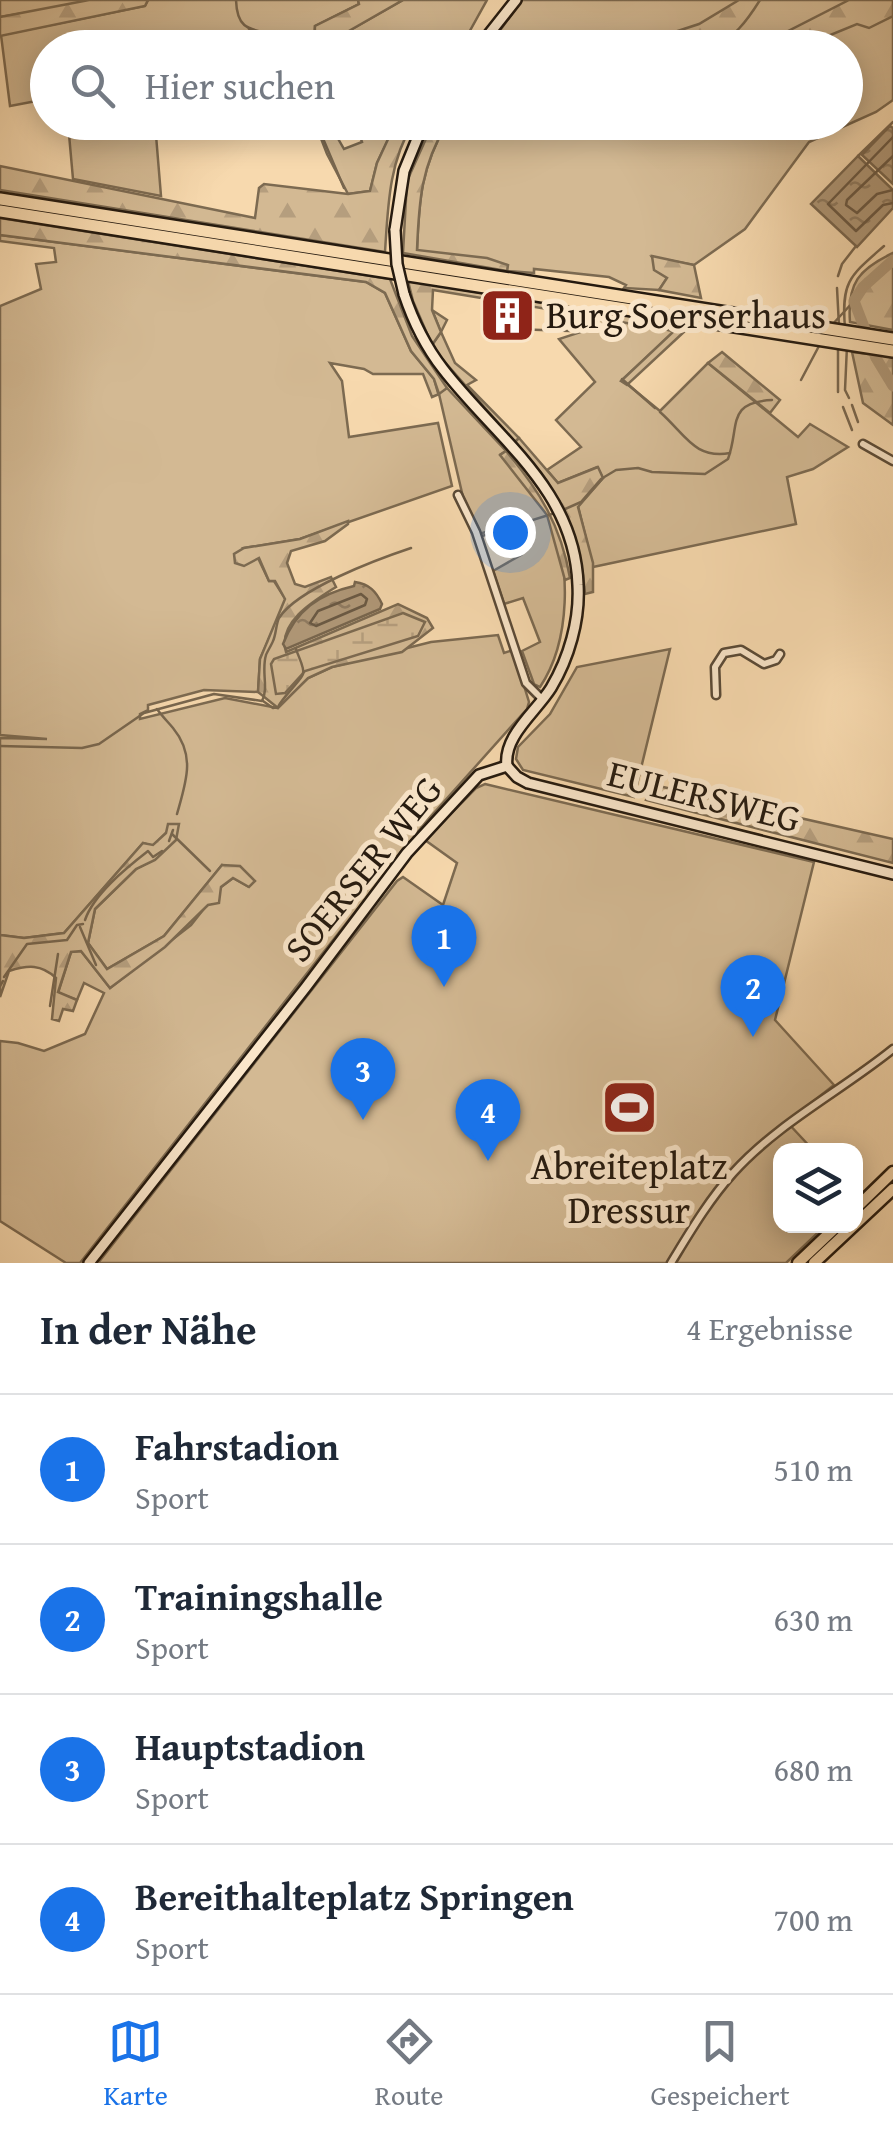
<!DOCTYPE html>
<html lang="de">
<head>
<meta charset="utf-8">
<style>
  :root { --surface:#fff; --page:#f2f2f3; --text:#1f2937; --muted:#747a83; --line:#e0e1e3; --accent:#1a73e8 }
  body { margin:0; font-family:"Gentium Book Plus",serif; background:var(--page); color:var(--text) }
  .controls { position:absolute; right:30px; bottom:30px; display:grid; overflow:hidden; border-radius:20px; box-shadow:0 5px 25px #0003 }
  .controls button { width:90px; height:90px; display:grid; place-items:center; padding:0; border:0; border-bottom:2px solid var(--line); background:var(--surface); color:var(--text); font:50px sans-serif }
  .you { position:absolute; left:510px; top:532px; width:35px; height:35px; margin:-25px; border:8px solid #fff; border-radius:50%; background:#1a73e8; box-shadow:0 0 0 15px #1a73e833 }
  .badge { display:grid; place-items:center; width:65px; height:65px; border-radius:50%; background:var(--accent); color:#fff; font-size:32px; font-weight:700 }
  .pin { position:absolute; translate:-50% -82px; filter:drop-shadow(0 2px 5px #0008) }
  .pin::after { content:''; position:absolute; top:52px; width:35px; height:30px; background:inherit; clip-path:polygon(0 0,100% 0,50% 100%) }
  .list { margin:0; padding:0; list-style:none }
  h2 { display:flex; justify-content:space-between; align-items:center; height:130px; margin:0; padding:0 40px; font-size:42px }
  h2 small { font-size:32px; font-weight:400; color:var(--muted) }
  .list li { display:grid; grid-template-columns:65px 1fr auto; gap:30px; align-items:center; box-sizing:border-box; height:150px; padding:0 40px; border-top:2px solid var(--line) }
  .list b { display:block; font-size:38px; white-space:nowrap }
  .list p { margin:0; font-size:32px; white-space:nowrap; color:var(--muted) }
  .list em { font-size:32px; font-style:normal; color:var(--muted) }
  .icon { flex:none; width:55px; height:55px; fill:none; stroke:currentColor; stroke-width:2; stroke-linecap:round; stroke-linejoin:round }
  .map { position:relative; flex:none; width:893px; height:1263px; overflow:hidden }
  .search { position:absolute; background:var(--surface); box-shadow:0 5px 25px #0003; left:30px; right:30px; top:30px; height:110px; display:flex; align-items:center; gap:25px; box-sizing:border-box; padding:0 35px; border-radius:55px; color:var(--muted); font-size:38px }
  .sheet { height:730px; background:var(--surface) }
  nav { display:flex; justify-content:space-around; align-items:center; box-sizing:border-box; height:140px; border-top:2px solid var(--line); background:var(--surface); font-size:28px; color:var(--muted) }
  nav a { display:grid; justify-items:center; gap:5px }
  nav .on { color:var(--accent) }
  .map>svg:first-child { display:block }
</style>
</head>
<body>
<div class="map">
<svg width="893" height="1263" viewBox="0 0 893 1263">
  <defs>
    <pattern id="forest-firs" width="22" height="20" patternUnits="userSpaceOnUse" patternTransform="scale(2.5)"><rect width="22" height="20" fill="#d3b993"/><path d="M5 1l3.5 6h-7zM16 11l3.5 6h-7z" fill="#b59e7e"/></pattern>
    <pattern id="wetland-marsh" width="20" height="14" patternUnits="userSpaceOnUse" patternTransform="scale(2.5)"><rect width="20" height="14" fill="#d3b993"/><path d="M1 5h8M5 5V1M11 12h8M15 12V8" fill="none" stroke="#b59e7e"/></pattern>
    <pattern id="water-ripples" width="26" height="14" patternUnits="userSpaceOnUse" patternTransform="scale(2.5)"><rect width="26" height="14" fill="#b09878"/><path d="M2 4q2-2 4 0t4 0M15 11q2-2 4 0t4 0" fill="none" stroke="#8f7b61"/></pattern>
  </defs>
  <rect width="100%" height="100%" fill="#f7d9ae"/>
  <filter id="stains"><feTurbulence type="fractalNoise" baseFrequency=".002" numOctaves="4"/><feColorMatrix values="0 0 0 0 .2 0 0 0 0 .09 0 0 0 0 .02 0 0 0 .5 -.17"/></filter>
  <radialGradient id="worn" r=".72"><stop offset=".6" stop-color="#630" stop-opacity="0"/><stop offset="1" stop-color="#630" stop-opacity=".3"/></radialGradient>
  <g fill="#d3b993" stroke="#7c6a51" stroke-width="2.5">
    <polygon points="0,0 89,0 89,2 0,17"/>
    <polygon points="148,0 358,0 359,4 315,26 314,47 287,47 250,29 237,44 149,41 148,47 48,48 47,99 10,106 1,35 145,6"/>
    <polygon points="403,0 487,0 467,36 454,47 345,47 343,42 347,32"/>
    <path d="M522,0H893V100L876,112L809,142L745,229L694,265L652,257L667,278L659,290L624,288L626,285L609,277L534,269V273L507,271V265L417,251C419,200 421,167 447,123L846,122V48L488,47Z"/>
    <polygon points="68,123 155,123 161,196 73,179"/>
    <polygon points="315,123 329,123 344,149 362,142 356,123 396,123 377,163 370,191 348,194 327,154"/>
    <path d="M0,235L366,282L385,293L411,351L434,379L438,393L447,388L506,451L501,454C517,474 536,493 548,516C573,564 570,642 540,687L534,684L522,651L540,642L523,598L504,604L493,571L521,555L510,525L479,534L463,497L439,394L432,397L423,374H373L364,369L330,363L342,381L349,437L438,423L452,486L300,539L244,548L258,558L269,581H274L286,600L260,659L258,692L204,690L148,705V710L140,714V719L225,698L277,708L308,678L332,667L431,642L498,635L504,653L513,650L529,702L527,709L424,824L80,1263H66L0,1221V1041L18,1043L44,1051L85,1034L104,993L84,983L77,1000L58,993L71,952L81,951L110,988L191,925L221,887L233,878L249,887L222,865L164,936L107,969L88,943L95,909L136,869L155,859L166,833L153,846L143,843L64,933L24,938L0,935V738L47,739L0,735V306L41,289L36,264L56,262L54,248L0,241Z"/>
    <polygon points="432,310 447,320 441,332 455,363 476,380 467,385 519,438 515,442 437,353 432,345 441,332"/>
    <polygon points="599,312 616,314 616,321 675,331 622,380 660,411 708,363 798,437 810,424 848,447 813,469 787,477 796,524 593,567 578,506 603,478 597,467 558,483 547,470 581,447 556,420 595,382 559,339 584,331 600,318"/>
    <polygon points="670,649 634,797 523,770 516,759 518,747 550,714 577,667"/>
    <polygon points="485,784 814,862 775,1020 834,1085 787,1122 813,1150 780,1150 780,1226 825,1226 786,1263 98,1263 397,881 403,877 443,905 457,863 425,840 476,788"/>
  </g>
  <g fill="url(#forest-firs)" stroke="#7c6a51" stroke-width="2.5">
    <polygon points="89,0 148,0 145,6 0,36 0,17"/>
    <polygon points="358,0 403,0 347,32 343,42 345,47 314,47 315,26 359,4"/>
    <path d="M739,0H760C725,56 710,48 649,47L653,39L699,24Z"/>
    <polygon points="849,0 893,0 893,16 869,28 857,24 828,36 783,40 771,47 757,47"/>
    <path d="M396,122L413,123C389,162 388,206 385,252L0,190V166L255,218L259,188L264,184L348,194L370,191L377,163Z"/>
    <path d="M433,123H447C421,167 419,200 417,250L487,258L508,265L507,271L403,253L407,181Z"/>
    <polygon points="0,218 390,279 412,336 447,388 439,394 434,379 411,351 385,293 366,282 0,235"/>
    <path d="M893,253V330L850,322C847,283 859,269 893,253Z"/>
    <polygon points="652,256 694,265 701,298 659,290 667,278 654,270"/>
    <polygon points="408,281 599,312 601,318 433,290 432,310 441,332 432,345 413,301"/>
    <polygon points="616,314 696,327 696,329 686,330 627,385 621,381 674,331 615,321"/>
    <polygon points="722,352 780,400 770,413 708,363"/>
    <polygon points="852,352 893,357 893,425 863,403"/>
    <path d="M519,438L558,483L598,467L603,478L578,507L593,563V592L585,594C580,526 557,492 515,442Z"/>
    <path d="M506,451C540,491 561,526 570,578L565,580L547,515L500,455Z"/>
    <path d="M348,521V524L325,541L291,551L287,563L295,584L305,587L331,577L336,587C315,600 277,622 286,652L398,604L427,618L433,628L402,652L332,667L308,678L278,708L258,692L260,659L285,599L275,581H269L259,558L244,566L235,563L234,554L244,548L300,539Z"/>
    <polygon points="663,787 893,839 893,863 646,800 651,788"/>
    <path d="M168,824H179L176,840L155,860L136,869L95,909L88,943L107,969L164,936L222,865L240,866L255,881L249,887L233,878L221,887L219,903L208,905L165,947L110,988L81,951L71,952L58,992L77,1000L73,1011L63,1009L59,1021L52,1019L56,978C41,964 28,965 9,971L0,997V935L24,938L64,933L143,843L153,845L166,833Z"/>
  </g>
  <polygon fill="url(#wetland-marsh)" stroke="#7c6a51" stroke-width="2.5" points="403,613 425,622 418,636 305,671 285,693 276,694 271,664 274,659"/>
  <g fill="url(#water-ripples)" stroke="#78664e" stroke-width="2.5">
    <polygon points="890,126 893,128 893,184 862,155"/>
    <polygon points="858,156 893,190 893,208 857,247 811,204"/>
    <path d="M355,582C369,584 376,591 382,604L380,609L286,649L283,644C296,610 319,594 354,586Z"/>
  </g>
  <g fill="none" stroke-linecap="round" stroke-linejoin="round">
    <g stroke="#6a5944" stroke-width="2.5">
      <polyline points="893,137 828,204 856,231 883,205 893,203"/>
      <polyline points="893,156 847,200 846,205 857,213 877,194 893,190"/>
      <polygon points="361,594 367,599 365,605 316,626 310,623 318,611"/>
    </g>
    <g stroke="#78664e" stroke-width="2.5">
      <path d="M236,0C237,32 252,29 276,35C282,36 290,44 297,48"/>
      <polyline points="316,122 344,188"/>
      <polyline points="858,156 893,122"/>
      <polyline points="838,276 842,264 856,246"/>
      <polyline points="837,288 839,326"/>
      <polyline points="486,311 502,333 513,329 570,331"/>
      <polyline points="831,326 854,301"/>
      <path d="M845,328C841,281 850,276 884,246"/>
      <polyline points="847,346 845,390 849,398"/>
      <polyline points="622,379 655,408"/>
      <polyline points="801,380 819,346"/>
      <polyline points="838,392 838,349"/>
      <polyline points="852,405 858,422"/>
      <polyline points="843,407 852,430"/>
      <path d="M660,412C686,435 694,459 730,453"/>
      <path d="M563,510L581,502L601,479L616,470L638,468L652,472L705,474L728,459C740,426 726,402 772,400"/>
      <polyline points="482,536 555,513"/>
      <path d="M263,701L273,708L278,707C282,698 303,678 303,674C305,668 298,656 296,649"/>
      <path d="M157,709C162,716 167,721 173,728C196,756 186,782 177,814"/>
      <path d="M0,746L82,748L99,744L144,713L214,694L262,701C269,688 261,671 266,655C266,654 273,642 273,641C276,635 276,624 279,618C297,589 378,559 411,548"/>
      <polyline points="172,834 210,871"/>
      <polyline points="169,841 173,830"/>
      <path d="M85,920C94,894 125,869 148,851L153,857L162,851"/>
      <polyline points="80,927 96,965"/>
      <polyline points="4,977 27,944 67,940 77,925 83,924"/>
      <polyline points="0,986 3,981"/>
      <polyline points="50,1006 58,954"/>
    </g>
    <polyline stroke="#b09878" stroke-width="11" points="893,260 863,287 854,301 876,358 893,386"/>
    <defs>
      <g id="street">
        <polyline points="863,444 893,461"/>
        <polyline points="458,495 476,532 526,683 543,700"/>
        <polyline points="716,695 715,667 724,653 741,650 764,664 776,660 780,654"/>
        <path d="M671,1263C690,1232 708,1201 733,1173C778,1123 841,1091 893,1049"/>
      </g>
      <g id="secondary">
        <polyline points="478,48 516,0"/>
        <polyline points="395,230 404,171 424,122"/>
        <path d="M404,294C413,321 425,346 443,369C496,438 575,489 578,585C580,620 569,658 551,688C536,712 503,736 507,766"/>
        <polyline points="507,766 517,777 528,783 893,874"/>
        <polyline points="89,1263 306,987 407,853 479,775 507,766"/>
      </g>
      <g id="primary">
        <polyline points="856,1208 893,1172"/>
        <polyline points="798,1263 837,1226"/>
        <polyline points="814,1263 893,1189"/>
      </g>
      <g id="highway">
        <polyline points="0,199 893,339"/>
        <polyline points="0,211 893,351"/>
      </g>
    </defs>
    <use href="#street" stroke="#5a4a37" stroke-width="11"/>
    <use href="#secondary" stroke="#251a0f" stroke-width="14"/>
    <use href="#primary" stroke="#251a0f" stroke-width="15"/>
    <use href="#highway" stroke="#251a0f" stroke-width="16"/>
    <use href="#street" stroke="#fae6ca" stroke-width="6"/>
    <use href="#secondary" stroke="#fae6ca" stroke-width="9"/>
    <use href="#primary" stroke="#f7d9ae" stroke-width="10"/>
    <use href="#highway" stroke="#f7d9ae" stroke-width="11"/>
    <defs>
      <polyline id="secondary-bridge" points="395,230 397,264 404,294"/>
    </defs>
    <use href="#secondary-bridge" stroke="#251a0f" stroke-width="14" stroke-linecap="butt"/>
    <use href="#secondary-bridge" stroke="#fae6ca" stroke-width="9"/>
  </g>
  <defs>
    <symbol id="building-square" viewBox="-11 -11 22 22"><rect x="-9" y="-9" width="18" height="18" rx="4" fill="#8f2418" stroke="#fae6ca"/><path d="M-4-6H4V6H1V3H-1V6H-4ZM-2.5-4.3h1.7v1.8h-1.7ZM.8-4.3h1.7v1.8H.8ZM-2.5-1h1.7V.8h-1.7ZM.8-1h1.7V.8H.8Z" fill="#fff"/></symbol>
    <symbol id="stadium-square" viewBox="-11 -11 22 22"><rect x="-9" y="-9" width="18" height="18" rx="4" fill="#8f2418" stroke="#fae6ca"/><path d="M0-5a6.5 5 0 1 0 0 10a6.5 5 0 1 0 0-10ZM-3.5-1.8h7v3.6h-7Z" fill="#fff"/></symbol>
  </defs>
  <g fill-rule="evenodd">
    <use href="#building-square" x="476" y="284" width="63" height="63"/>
    <use href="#stadium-square" x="598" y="1076" width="63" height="63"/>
  </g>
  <g text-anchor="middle" stroke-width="10" stroke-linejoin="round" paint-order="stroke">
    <g font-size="38" fill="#251a0f" stroke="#fae6ca" text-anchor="start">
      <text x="546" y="328">Burg Soerserhaus</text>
      <text x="629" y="1179" text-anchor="middle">Abreiteplatz<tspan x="629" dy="44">Dressur</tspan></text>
    </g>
    <g font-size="38" fill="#251a0f" stroke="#fae6ca">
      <text transform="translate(704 796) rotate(14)" y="13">EULERSWEG</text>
      <text transform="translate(363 869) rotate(-51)" y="13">SOERSER WEG</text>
    </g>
  </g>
  <rect width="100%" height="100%" filter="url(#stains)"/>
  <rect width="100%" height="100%" fill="url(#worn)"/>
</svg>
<div class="controls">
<button><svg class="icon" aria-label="layers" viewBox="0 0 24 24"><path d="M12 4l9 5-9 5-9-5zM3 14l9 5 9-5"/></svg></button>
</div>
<div class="you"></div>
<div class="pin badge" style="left:444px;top:987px">1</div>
<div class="pin badge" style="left:753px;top:1037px">2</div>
<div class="pin badge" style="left:363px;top:1120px">3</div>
<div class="pin badge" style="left:488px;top:1161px">4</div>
<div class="search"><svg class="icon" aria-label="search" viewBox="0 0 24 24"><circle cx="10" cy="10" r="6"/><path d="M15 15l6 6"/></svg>Hier suchen</div>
</div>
<section class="sheet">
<h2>In der Nähe<small>4 Ergebnisse</small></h2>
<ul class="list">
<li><span class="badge">1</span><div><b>Fahrstadion</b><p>Sport</p></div><em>510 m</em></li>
<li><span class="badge">2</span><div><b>Trainingshalle</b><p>Sport</p></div><em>630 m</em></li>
<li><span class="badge">3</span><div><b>Hauptstadion</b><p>Sport</p></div><em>680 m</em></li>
<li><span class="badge">4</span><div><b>Bereithalteplatz Springen</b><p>Sport</p></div><em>700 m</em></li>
</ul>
</section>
<nav>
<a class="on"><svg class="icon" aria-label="map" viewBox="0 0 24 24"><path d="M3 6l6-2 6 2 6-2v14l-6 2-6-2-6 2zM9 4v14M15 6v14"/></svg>Karte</a>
<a><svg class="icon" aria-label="directions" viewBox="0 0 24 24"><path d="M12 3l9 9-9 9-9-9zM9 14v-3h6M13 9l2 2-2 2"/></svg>Route</a>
<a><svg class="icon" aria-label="saved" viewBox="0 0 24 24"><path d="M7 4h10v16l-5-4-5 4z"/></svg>Gespeichert</a>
</nav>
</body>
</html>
